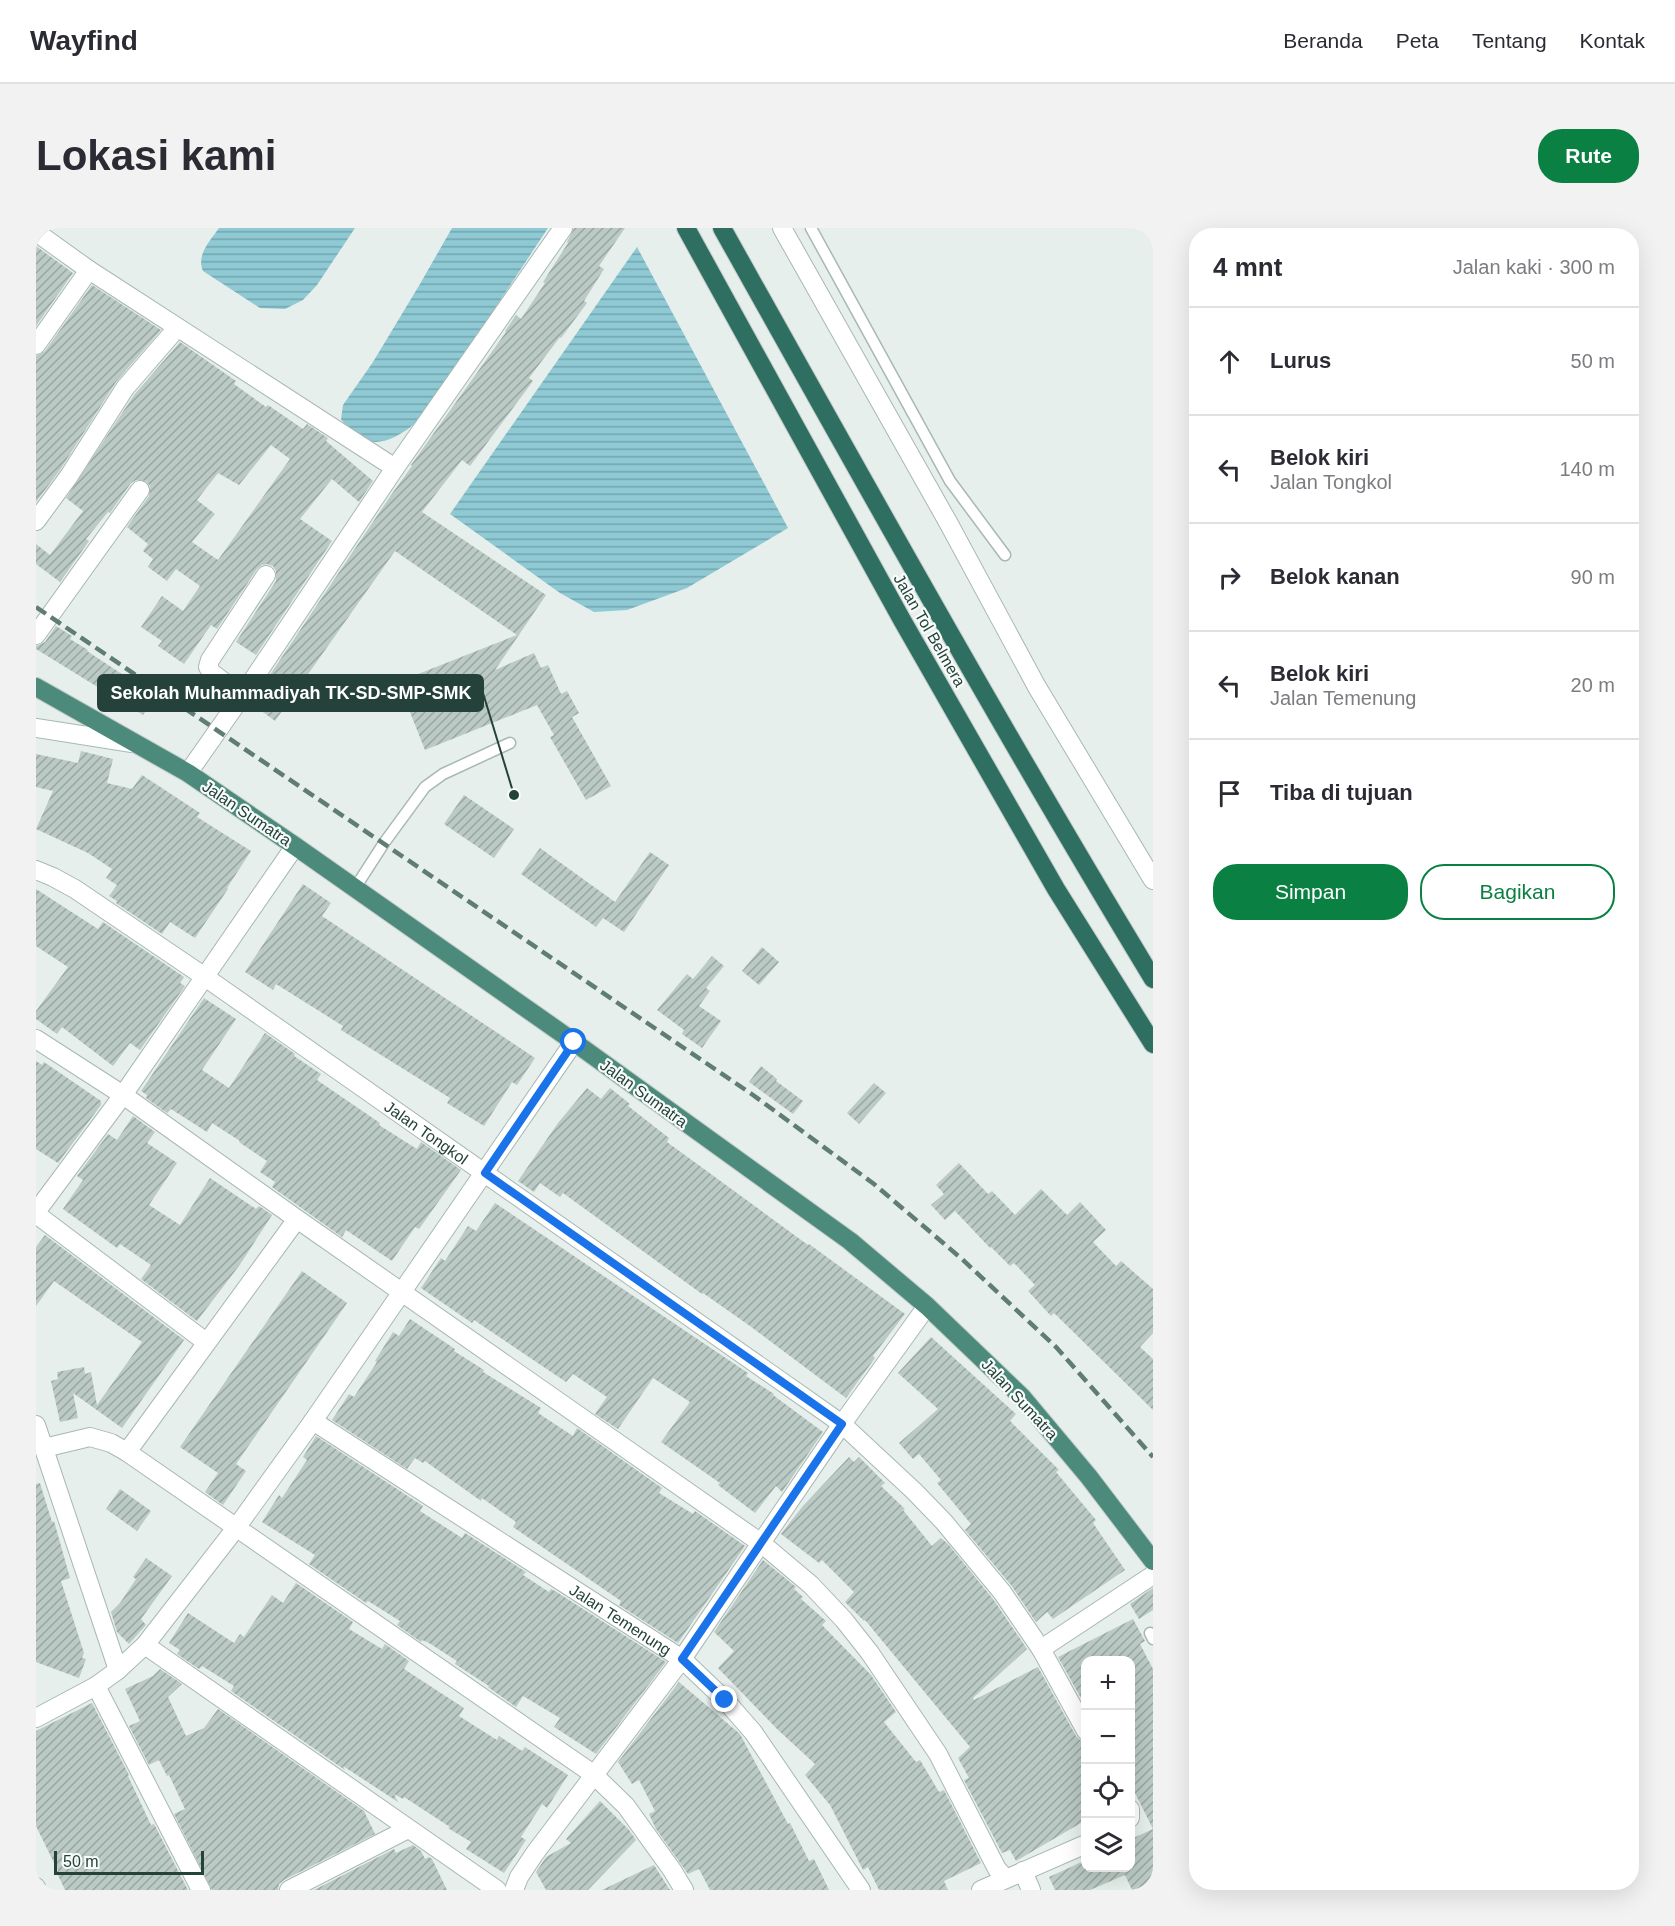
<!DOCTYPE html>
<html lang="id">
<head>
<meta charset="utf-8">
<style>
  :root { --surface:#fff; --page:#f2f2f3; --text:#2b2b33; --muted:#7c7c81; --line:#e1e1e2; --accent:#0b8043 }
  body { margin:0; font-family:Arial,sans-serif; background:var(--page); color:var(--text) }
  .controls { position:absolute; right:18px; bottom:18px; display:grid; overflow:hidden; border-radius:12px; box-shadow:0 6px 24px #0002 }
  .controls button { width:54px; height:54px; display:grid; place-items:center; padding:0; border:0; border-bottom:2px solid var(--line); background:var(--surface); color:var(--text); font:30px sans-serif }
  .scale { position:absolute; left:18px; bottom:15px; width:150px; box-sizing:border-box; padding-left:6px; border:3px solid #24423a; border-top:0; font-size:16px; line-height:21px; white-space:nowrap; color:#24423a; -webkit-text-stroke:4px #f7fbf9; paint-order:stroke }
  .stop { position:absolute; width:18px; height:18px; margin:-14px; border:4px solid #1a73e8; border-radius:50%; background:#fff }
  .stop.end { background:#1a73e8; border-color:#fff; box-shadow:0 2px 6px #0008 }
  .list { margin:0; padding:0; list-style:none }
  h2 { display:flex; justify-content:space-between; align-items:center; height:78px; margin:0; padding:0 24px; font-size:26px }
  h2 small { font-size:20px; font-weight:400; color:var(--muted) }
  .list li { display:grid; grid-template-columns:39px 1fr auto; gap:18px; align-items:center; box-sizing:border-box; height:108px; padding:0 24px; border-top:2px solid var(--line) }
  .list b { display:block; font-size:22px; white-space:nowrap }
  .list p { margin:0; font-size:20px; white-space:nowrap; color:var(--muted) }
  .list em { font-size:20px; font-style:normal; color:var(--muted) }
  .actions { display:flex; gap:12px; padding:18px 24px }
  .actions a { flex:1; padding:14px 0; border:2px solid var(--accent); border-radius:24px; text-align:center; font-size:21px; color:var(--accent) }
  .actions .main { background:var(--accent); color:#fff }
  .icon { flex:none; width:33px; height:33px; fill:none; stroke:currentColor; stroke-width:2; stroke-linecap:round; stroke-linejoin:round }
  .map { position:relative; flex:none; width:1117px; height:1662px; overflow:hidden; border-radius:24px }
  header { display:flex; align-items:center; gap:36px; box-sizing:border-box; height:84px; padding:0 30px; background:var(--surface); border-bottom:2px solid var(--line) }
  header strong { font-size:28px }
  nav { display:flex; gap:33px; margin-inline-start:auto; font-size:21px }
  .intro { display:flex; align-items:center; justify-content:space-between; box-sizing:border-box; height:144px; padding:0 36px }
  h1 { margin:0; font-size:42px }
  .button { padding:15px 27px; border-radius:24px; background:var(--accent); color:#fff; font-size:21px; font-weight:700 }
  main { display:flex; gap:36px; padding:0 36px }
  aside { flex:1; background:var(--surface); border-radius:24px; box-shadow:0 6px 24px #0002 }
  .map>svg:first-child { display:block }
</style>
</head>
<body>
<header>
<strong>Wayfind</strong>
<nav><a>Beranda</a><a>Peta</a><a>Tentang</a><a>Kontak</a></nav>
</header>
<div class="intro"><h1>Lokasi kami</h1><a class="button">Rute</a></div>
<main>
<div class="map">
<svg width="1117" height="1662" viewBox="0 0 1117 1662">
  <defs>
    <pattern id="water-rules" width="6" height="5" patternUnits="userSpaceOnUse" patternTransform="scale(1.5)"><rect width="6" height="5" fill="#8ec9d4"/><path d="M0 2.5h6" fill="none" stroke="#74a5ad"/></pattern>
    <pattern id="building-hatch" width="6" height="6" patternUnits="userSpaceOnUse" patternTransform="scale(1.5)"><rect width="6" height="6" fill="#bbcac4"/><path d="M-1 1l2-2M0 6l6-6M5 7l2-2" fill="none" stroke="#98a6a0"/></pattern>
  </defs>
  <rect width="100%" height="100%" fill="#e6efeb"/>
  <g fill="url(#water-rules)">
    <path d="M183,0H319L281,57L267,72L249,81L224,80L167,43C160,27 174,13 183,0Z"/>
    <path d="M416,0H512L389,186C362,213 330,230 305,191L307,177L337,134L384,56Z"/>
    <polygon points="601,19 752,300 651,360 591,382 558,384 524,365 414,286"/>
  </g>
  <g fill="url(#building-hatch)" fill-rule="evenodd">
    <polygon points="538,0 589,0 563,38 568,41 548,73 551,75 525,110 524,109 493,150 497,153 434,238 426,232 386,284 510,367 459,442 498,425 505,440 512,437 525,466 531,463 543,485 536,489 575,558 550,572 514,509 518,507 501,477 389,522 362,454 481,407 359,323 239,493 215,475 355,267 376,238 375,237 470,104 469,103 480,87 485,91 509,55 507,54 532,15 531,14"/>
    <polygon points="0,18 37,45 0,98"/>
    <polygon points="56,57 125,102 80,154 24,242 0,274 0,128 9,123"/>
    <path d="M144,114L200,153L198,156L230,179L232,177L267,201L271,196L292,210L290,213L337,253L323,274L296,251L264,291L296,313L220,427L200,414L240,353V343L237,338L231,336L226,337L221,341L181,401L175,397L148,436L122,418L126,413L105,399L126,368L147,383L164,358L140,341L131,353L112,339L117,331L107,323L112,316L91,299L113,268L114,258L110,253L100,252L95,255L74,285L72,284L50,311L53,313L24,354L0,336V316L14,327L47,283L30,270L98,167ZM235,217L254,231L182,332L156,314L179,286L161,272L182,245L203,257Z"/>
    <polygon points="20,398 36,408 34,411 52,422 51,423 119,468 107,487 0,421 0,418 9,414"/>
    <polygon points="45,523 77,531 71,555 96,561 106,547 164,585 161,589 215,623 191,660 192,661 159,710 134,694 126,706 80,675 81,673 73,668 81,657 70,650 76,641 52,625 0,601 17,563 0,559 0,526 42,535"/>
    <polygon points="428,567 478,601 458,630 408,596"/>
    <polygon points="504,620 579,674 614,624 633,637 588,704 567,690 560,699 485,646"/>
    <polygon points="267,656 295,675 286,688 499,830 481,857 476,854 448,898 411,875 414,870 305,802 307,798 240,756 237,762 209,744"/>
    <polygon points="0,661 62,701 67,694 148,749 144,755 149,758 104,822 94,815 77,838 26,799 21,806 0,791 0,783 32,739 0,718"/>
    <polygon points="726,719 743,734 723,757 706,743"/>
    <polygon points="676,728 688,738 670,760 674,763 663,778 685,793 666,820 646,806 648,802 621,782 651,746 657,751"/>
    <polygon points="168,770 200,791 166,842 193,860 229,805 259,826 258,828 285,846 281,852 344,895 343,897 381,921 385,914 425,942 383,1001 379,999 356,1033 310,1002 306,1009 236,959 239,954 224,944 231,933 203,914 204,913 176,895 171,904 135,881 131,885 110,870 111,867 105,863"/>
    <polygon points="0,833 6,837 8,834 65,873 65,877 22,935 0,921"/>
    <polygon points="725,838 741,851 740,853 767,873 757,886 713,854"/>
    <polygon points="838,855 850,865 823,896 811,885"/>
    <polygon points="551,860 565,871 574,860 594,876 592,878 633,910 631,914 772,1017 773,1016 869,1086 837,1128 839,1130 810,1170 714,1098 667,1065 666,1066 527,965 524,969 504,955 498,964 482,953 522,895"/>
    <polygon points="97,888 119,904 111,915 141,935 113,977 144,997 174,950 220,981 223,978 236,987 203,1038 161,1093 105,1051 115,1037 84,1016 81,1020 27,981 47,952 41,948 72,906 81,912"/>
    <polygon points="923,935 952,966 956,963 979,987 1005,961 1031,987 1044,974 1070,1002 1057,1014 1080,1038 1085,1033 1117,1061 1117,1105 1104,1119 1117,1131 1117,1182 1018,1085 1015,1088 992,1063 999,1057 978,1035 974,1038 955,1019 954,1020 919,983 909,992 895,977 908,966 900,957"/>
    <polygon points="459,975 712,1145 710,1148 738,1166 737,1167 787,1204 746,1264 740,1258 719,1285 682,1257 684,1255 625,1214 654,1174 617,1150 582,1201 559,1186 571,1169 537,1146 530,1154 438,1092 436,1095 385,1060 405,1030 409,1033 432,998 440,1003"/>
    <polygon points="9,1007 148,1112 86,1200 37,1165 42,1190 24,1194 15,1153 22,1151 21,1144 48,1139 49,1146 55,1144 61,1177 106,1114 18,1053 0,1078 0,1019"/>
    <polygon points="266,1043 311,1075 200,1236 210,1243 187,1277 169,1264 182,1245 144,1219"/>
    <polygon points="374,1091 419,1121 418,1123 448,1142 447,1144 505,1180 502,1185 537,1208 541,1200 626,1260 623,1265 657,1286 659,1283 709,1318 642,1415 583,1377 585,1373 477,1299 480,1294 446,1270 445,1273 389,1233 387,1235 379,1230 371,1241 296,1192 313,1166 318,1169 341,1134 339,1133 357,1104 363,1108"/>
    <polygon points="895,1109 980,1186 974,1193 1023,1242 1020,1244 1060,1292 1057,1295 1089,1342 1017,1391 1011,1384 1000,1394 975,1357 929,1302 935,1296 901,1255 905,1252 883,1226 877,1231 863,1215 902,1181 862,1145"/>
    <polygon points="280,1208 387,1278 384,1283 426,1310 429,1305 490,1344 487,1347 513,1364 515,1361 519,1363 630,1434 560,1526 518,1499 524,1490 487,1468 480,1479 452,1459 453,1458 419,1436 421,1433 393,1415 386,1412 385,1414 361,1397 364,1393 332,1373 330,1375 273,1336 279,1327 226,1294 243,1267 246,1270 271,1232 267,1229"/>
    <polygon points="813,1229 818,1234 823,1229 849,1255 845,1258 869,1281 867,1282 896,1318 905,1310 912,1316 957,1371 991,1421 937,1470 938,1472 1002,1439 1040,1508 1044,1512 1050,1514 1050,1592 980,1633 974,1622 966,1625 928,1552 933,1550 922,1530 934,1519 829,1392 828,1393 809,1374 818,1364 786,1332 783,1335 745,1306 766,1279"/>
    <polygon points="4,1255 16,1294 18,1293 34,1350 25,1353 48,1425 46,1430 50,1431 43,1450 0,1434 0,1256"/>
    <polygon points="84,1261 115,1283 101,1303 70,1281"/>
    <polygon points="110,1330 136,1348 105,1391 110,1397 93,1416 81,1404 75,1384 84,1375 100,1351 97,1349"/>
    <polygon points="727,1332 760,1359 758,1361 767,1369 765,1371 790,1393 786,1397 835,1447 860,1484 848,1494 880,1534 884,1532 903,1564 908,1562 945,1635 908,1653 912,1662 843,1662 832,1639 827,1642 794,1577 769,1547 779,1536 741,1501 682,1440 698,1423 678,1404"/>
    <polygon points="260,1355 317,1394 313,1401 346,1421 349,1416 373,1433 368,1441 428,1480 423,1488 461,1512 463,1508 486,1523 489,1519 532,1547 511,1580 506,1576 485,1609 490,1612 468,1645 430,1621 435,1614 412,1600 414,1599 368,1569 367,1571 358,1566 362,1574 307,1538 309,1542 195,1463 198,1458 166,1438 163,1441 141,1426 144,1422 133,1415 152,1385 198,1415 204,1406 208,1409 236,1367 247,1375"/>
    <polygon points="1117,1360 1117,1382 1103,1391 1094,1376"/>
    <polygon points="1097,1391 1109,1413 1104,1416 1117,1441 1117,1662 1096,1662 1089,1647 1054,1662 1019,1662 1013,1649 1050,1632 1050,1640 1095,1640 1095,1611 1117,1601 1095,1557 1095,1432 1050,1432 1050,1479 1022,1429"/>
    <polygon points="124,1441 146,1456 132,1469 150,1508 168,1500 182,1481 328,1583 339,1606 248,1652 243,1656 242,1662 176,1662 138,1586 149,1581 133,1547 131,1548 123,1532 113,1537 93,1498 104,1493 89,1461 117,1448"/>
    <polygon points="643,1454 704,1506 752,1596 754,1595 773,1633 778,1631 793,1662 674,1662 663,1641 652,1646 620,1601 613,1586 619,1583 603,1552 596,1556 582,1534"/>
    <polygon points="56,1475 93,1547 92,1548 115,1597 118,1596 152,1662 29,1662 20,1643 22,1643 0,1598 0,1503"/>
    <polygon points="564,1573 593,1602 600,1612 552,1662 510,1662 500,1644 510,1629 535,1615 530,1611"/>
    <polygon points="377,1617 385,1623 389,1631 393,1629 396,1631 411,1662 278,1662 358,1621 360,1625"/>
    <polygon points="618,1637 634,1662 566,1662"/>
  </g>
  <g fill="none" stroke-linecap="round" stroke-linejoin="round">
    <defs>
      <g id="service">
        <polyline points="775,0 914,253 969,327"/>
        <polyline points="319,660 348,615 389,559 407,546 474,515"/>
        <polyline points="1114,1405 1117,1411"/>
      </g>
      <g id="minor">
        <polyline points="746,0 913,296 1001,459 1117,652"/>
        <polyline points="0,4 53,42 0,117"/>
        <polyline points="53,42 359,240"/>
        <polyline points="0,293 33,248 89,160 141,100"/>
        <polyline points="0,407 104,262"/>
        <polyline points="206,468 176,445 172,439 174,432 230,347"/>
        <polyline points="0,500 96,515"/>
        <polyline points="152,545 206,468 359,240 527,0"/>
        <path id="s1" d="M0,642L17,649L39,661L169,749L806,1196L878,1263L908,1294L966,1364L1005,1421L1050,1503"/>
        <polyline points="0,811 87,867 261,991 725,1315 775,1357 808,1392 834,1425 902,1526 961,1641 969,1650"/>
        <polyline points="0,984 87,867 259,618"/>
        <polyline points="0,986 170,1114"/>
        <path id="s2" d="M277,1193L646,1431L689,1472L717,1504L825,1662"/>
        <polyline points="0,1197 82,1442"/>
        <polyline points="8,1220 54,1209 75,1215 91,1224 557,1546 590,1578 636,1642 648,1662"/>
        <polyline points="91,1224 261,991"/>
        <polyline points="109,1417 461,1662"/>
        <polyline points="1005,1421 1117,1347"/>
        <polyline points="60,1458 165,1662"/>
        <polyline points="0,1490 60,1458 82,1442 109,1417 200,1300 277,1193 538,814"/>
        <polyline points="1094,1581 1094,1590"/>
        <polyline points="987,1643 995,1662"/>
        <polyline points="0,1659 1,1662"/>
        <polyline points="253,1662 372,1601"/>
        <polyline points="478,1662 483,1649 499,1625 646,1431 806,1196 891,1078"/>
        <polyline points="945,1662 1050,1616"/>
      </g>
      <polyline id="trunk" points="0,459 152,545 259,618 538,814 814,1013 891,1078 986,1169 1053,1249 1117,1333"/>
      <g id="motorway">
        <polyline points="650,0 866,392 1020,661 1117,816"/>
        <path d="M686,0C827,252 967,504 1117,751"/>
      </g>
    </defs>
    <use href="#service" stroke="#a8b8b2" stroke-width="13"/>
    <use href="#minor" stroke="#a8b8b2" stroke-width="20"/>
    <use href="#trunk" stroke="#c2cac8" stroke-width="20"/>
    <use href="#motorway" stroke="#c2cac8" stroke-width="20"/>
    <use href="#service" stroke="#fff" stroke-width="10"/>
    <use href="#minor" stroke="#fff" stroke-width="18"/>
    <use href="#trunk" stroke="#4c8a7c" stroke-width="18"/>
    <use href="#motorway" stroke="#2f6f62" stroke-width="18"/>
    <polyline stroke="#5f7d75" stroke-width="4.5" stroke-dasharray="12 6" stroke-linecap="butt" points="0,379 717,867 838,956 926,1031 1020,1119 1117,1229"/>
  </g>
  <g fill="none" stroke-linecap="round" stroke-linejoin="round">
    <polyline stroke="#1a73e8" stroke-width="8" points="538,814 449,945 806,1196 646,1431 689,1472"/>
  </g>
  <g text-anchor="middle" stroke-width="4.5" stroke-linejoin="round" paint-order="stroke">
    <g font-size="16" fill="#24423a" stroke="#f7fbf9">
      <text transform="translate(894 402) rotate(60)" y="6">Jalan Tol Belmera</text>
      <text transform="translate(211 585) rotate(34)" y="6">Jalan Sumatra</text>
      <text transform="translate(608 865) rotate(36)" y="6">Jalan Sumatra</text>
      <text dy="6" stroke="none"><textPath href="#s1" startOffset="471">Jalan Tongkol</textPath></text>
      <text transform="translate(984 1171) rotate(47)" y="6">Jalan Sumatra</text>
      <text dy="6" stroke="none"><textPath href="#s2" startOffset="366">Jalan Temenung</textPath></text>
    </g>
  </g>
  <path fill="none" stroke="#24423a" stroke-width="2" d="M478 567L447 465"/>
  <circle fill="#24423a" stroke="#f7fbf9" stroke-width="2" cx="478" cy="567" r="6"/>
  <rect fill="#24423a" stroke="#24423a" stroke-width="2" x="62" y="447" width="385" height="36" rx="6"/>
  <g font-size="18" text-anchor="middle" font-weight="bold" fill="#fff">
    <text x="255" y="471">Sekolah Muhammadiyah TK-SD-SMP-SMK</text>
  </g>
</svg>
<div class="controls">
<button>+</button>
<button>−</button>
<button><svg class="icon" aria-label="locate" viewBox="0 0 24 24"><circle cx="12" cy="12" r="6"/><path d="M12 2v4M12 18v4M2 12h4M18 12h4"/></svg></button>
<button><svg class="icon" aria-label="layers" viewBox="0 0 24 24"><path d="M12 4l9 5-9 5-9-5zM3 14l9 5 9-5"/></svg></button>
</div>
<div class="scale">50 m</div>
<div class="stop" style="left:538px;top:814px"></div>
<div class="stop end" style="left:689px;top:1472px"></div>
</div>
<aside>
<h2>4 mnt<small>Jalan kaki · 300 m</small></h2>
<ul class="list">
<li><svg class="icon" aria-label="ahead" viewBox="0 0 24 24"><path d="M12 20V5M6 11l6-6 6 6"/></svg><div><b>Lurus</b></div><em>50 m</em></li>
<li><svg class="icon" aria-label="left" viewBox="0 0 24 24"><path d="M17 20v-9H6M10 6l-5 5 5 5"/></svg><div><b>Belok kiri</b><p>Jalan Tongkol</p></div><em>140 m</em></li>
<li><svg class="icon" aria-label="right" viewBox="0 0 24 24"><path d="M7 20v-9h11M14 6l5 5-5 5"/></svg><div><b>Belok kanan</b></div><em>90 m</em></li>
<li><svg class="icon" aria-label="left" viewBox="0 0 24 24"><path d="M17 20v-9H6M10 6l-5 5 5 5"/></svg><div><b>Belok kiri</b><p>Jalan Temenung</p></div><em>20 m</em></li>
<li><svg class="icon" aria-label="arrive" viewBox="0 0 24 24"><path d="M6 21V4h12l-3 4 3 4H6"/></svg><div><b>Tiba di tujuan</b></div></li>
</ul>
<div class="actions"><a class="main">Simpan</a><a>Bagikan</a></div>
</aside>
</main>
</body>
</html>
